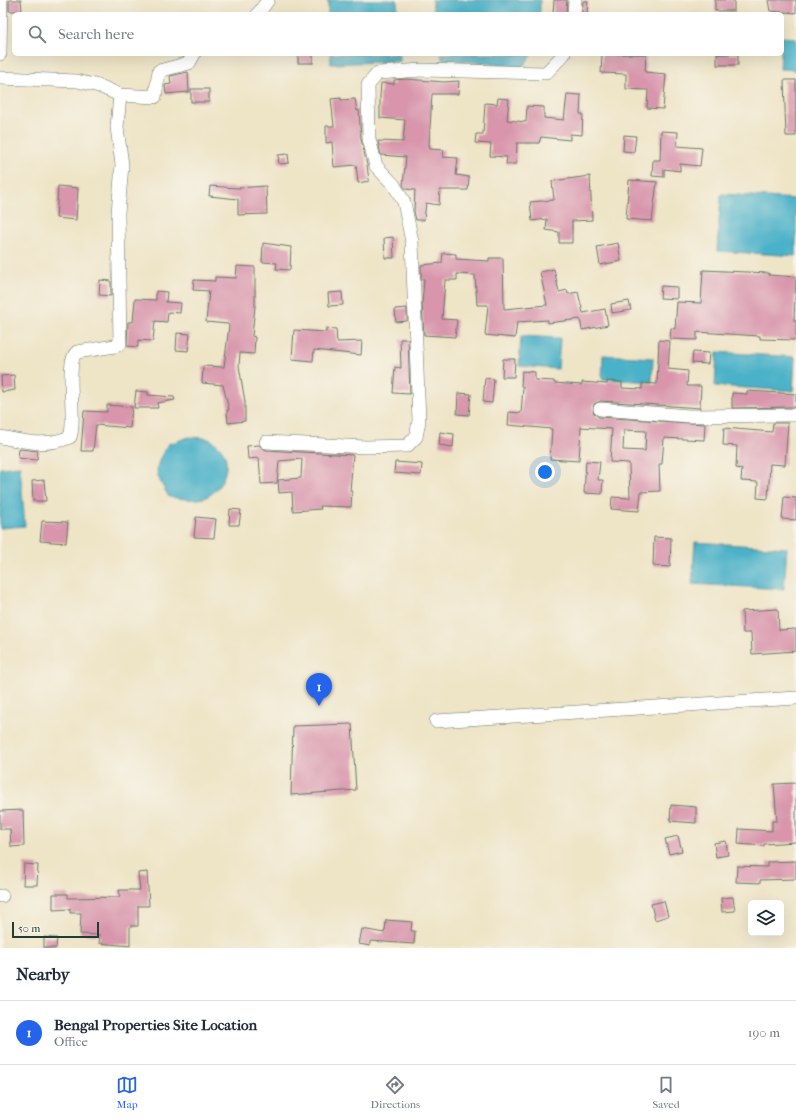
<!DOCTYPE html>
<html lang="en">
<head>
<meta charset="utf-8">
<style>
  :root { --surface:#fff; --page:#f6f6f7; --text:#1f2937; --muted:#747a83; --line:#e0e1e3; --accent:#2563eb }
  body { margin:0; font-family:"IM FELL French Canon",serif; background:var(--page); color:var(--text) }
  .controls { position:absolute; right:12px; bottom:12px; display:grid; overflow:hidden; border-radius:6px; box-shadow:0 4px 16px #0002 }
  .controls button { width:36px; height:36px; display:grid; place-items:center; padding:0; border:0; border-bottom:1px solid var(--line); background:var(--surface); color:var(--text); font:20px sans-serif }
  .scale { position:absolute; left:12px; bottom:10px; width:87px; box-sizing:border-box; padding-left:4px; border:2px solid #1f3d34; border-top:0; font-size:11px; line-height:14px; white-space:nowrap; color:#1f3d34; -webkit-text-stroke:3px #f7f3e8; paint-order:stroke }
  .you { position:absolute; left:545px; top:472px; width:14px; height:14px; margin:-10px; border:3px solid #fff; border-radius:50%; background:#1a73e8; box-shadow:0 0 0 6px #1a73e833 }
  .badge { display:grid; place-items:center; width:26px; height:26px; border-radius:50%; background:var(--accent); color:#fff; font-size:13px; font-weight:700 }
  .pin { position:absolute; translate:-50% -33px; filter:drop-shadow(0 1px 2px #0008) }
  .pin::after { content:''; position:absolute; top:21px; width:14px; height:12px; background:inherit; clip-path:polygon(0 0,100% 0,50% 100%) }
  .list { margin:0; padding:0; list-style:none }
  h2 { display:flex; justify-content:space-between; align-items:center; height:52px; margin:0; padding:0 16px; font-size:17px }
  h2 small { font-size:13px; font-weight:400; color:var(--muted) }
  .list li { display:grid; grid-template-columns:26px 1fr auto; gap:12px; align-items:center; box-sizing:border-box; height:64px; padding:0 16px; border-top:1px solid var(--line) }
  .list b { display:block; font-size:15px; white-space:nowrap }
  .list p { margin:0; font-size:13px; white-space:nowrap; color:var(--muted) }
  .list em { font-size:13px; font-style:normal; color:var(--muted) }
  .icon { flex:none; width:22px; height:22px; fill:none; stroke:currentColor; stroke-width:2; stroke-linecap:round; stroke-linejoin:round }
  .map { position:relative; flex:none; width:796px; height:948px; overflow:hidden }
  .search { position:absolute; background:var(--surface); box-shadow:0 4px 16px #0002; left:12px; right:12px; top:12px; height:44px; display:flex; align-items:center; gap:10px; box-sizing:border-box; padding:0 14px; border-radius:6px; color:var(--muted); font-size:15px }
  .sheet { height:116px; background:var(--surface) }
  nav { display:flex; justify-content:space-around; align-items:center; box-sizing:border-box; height:56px; border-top:1px solid var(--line); background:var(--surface); font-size:11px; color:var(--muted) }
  nav a { display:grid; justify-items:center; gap:2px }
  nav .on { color:var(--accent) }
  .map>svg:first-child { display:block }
</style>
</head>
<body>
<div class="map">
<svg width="796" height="948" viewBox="0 0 796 948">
  <rect width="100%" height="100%" fill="#f7f3e8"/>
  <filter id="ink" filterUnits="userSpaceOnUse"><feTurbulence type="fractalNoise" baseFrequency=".025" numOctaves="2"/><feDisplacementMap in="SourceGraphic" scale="8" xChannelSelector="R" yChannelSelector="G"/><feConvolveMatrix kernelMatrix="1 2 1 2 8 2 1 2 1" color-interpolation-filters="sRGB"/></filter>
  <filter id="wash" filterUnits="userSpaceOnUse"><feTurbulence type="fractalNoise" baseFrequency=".012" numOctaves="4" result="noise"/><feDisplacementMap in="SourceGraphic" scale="16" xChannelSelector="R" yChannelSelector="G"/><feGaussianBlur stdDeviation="0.9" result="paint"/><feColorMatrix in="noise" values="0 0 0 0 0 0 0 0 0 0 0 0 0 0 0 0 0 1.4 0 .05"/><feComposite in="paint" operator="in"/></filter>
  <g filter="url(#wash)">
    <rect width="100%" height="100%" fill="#eee4c6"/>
    <g fill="#49b1c8" stroke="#34777e">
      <polygon points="328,0 397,0 398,14 328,14"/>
      <polygon points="432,0 540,0 540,14 434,14"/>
      <polygon points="782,37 796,38 796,70 780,69"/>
      <polygon points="330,54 400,54 400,61 331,64"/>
      <polygon points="441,54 532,54 523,67 442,59"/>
      <polygon points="721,194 796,199 796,256 717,251"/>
      <polygon points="521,336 560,338 558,369 519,366"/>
      <polygon points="717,352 795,357 793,391 715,386"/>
      <polygon points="603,355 653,358 652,382 602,379"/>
      <path d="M189,437C195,438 205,437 211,440C216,443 223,449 225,456C230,470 220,491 206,497C194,502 181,498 169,497C154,472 153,469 168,444Z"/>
      <polygon points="20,466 25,526 0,528 0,468"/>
      <polygon points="695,542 787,548 784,589 692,584"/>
    </g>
    <g id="blocks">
      <g fill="#d895ac" fill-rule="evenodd">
        <polygon points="9,0 21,0 22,11 9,11"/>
        <polygon points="554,0 567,0 566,14 553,14"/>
        <rect x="715" y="0" width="19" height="11"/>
        <polygon points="768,0 796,0 796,13 770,11"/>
        <polygon points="583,1 588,1 587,14 582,14"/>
        <rect x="298" y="54" width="15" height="9"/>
        <polygon points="602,54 646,54 645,72 666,74 663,109 647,108 648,90 626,89 626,74 601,73"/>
        <rect x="717" y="54" width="21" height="11"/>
        <polygon points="188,72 189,92 166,94 165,85 171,84 170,76"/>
        <polygon points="406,79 444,82 459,81 458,94 432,94 429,144 430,149 444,150 443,157 458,158 456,175 469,177 468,190 440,190 439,205 426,203 424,220 416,220 414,211 415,190 406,189 403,185 406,157 381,155 378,141 403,142 405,120 380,118 380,96 381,83 394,84 394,80"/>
        <polygon points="784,80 796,80 796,136 786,136"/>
        <rect x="191" y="89" width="18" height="13"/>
        <polygon points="567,94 581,95 580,114 583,114 582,135 570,134 570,140 541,137 539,143 517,143 516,164 506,164 507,157 490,156 491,144 475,143 476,134 483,134 485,103 497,104 498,98 509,99 507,120 526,122 527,106 544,107 544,118 564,120"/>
        <polygon points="341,98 341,100 355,99 357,111 359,110 361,139 367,165 369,181 358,183 356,165 334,167 332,142 326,143 326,126 334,126 331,99"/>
        <polygon points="661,131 678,132 677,146 702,148 700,166 680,164 680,171 664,169 664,177 652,176 653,160 660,160"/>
        <polygon points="624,135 636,136 634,152 623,151"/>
        <polygon points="288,154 289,163 279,164 278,155"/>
        <polygon points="590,176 592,220 572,221 572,243 559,243 559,232 546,230 547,219 532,221 530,202 554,200 552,181"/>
        <polygon points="629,180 657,182 652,221 626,219"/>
        <polygon points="58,186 78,188 76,220 56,218"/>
        <polygon points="210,186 237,188 266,186 267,214 238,215 238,199 209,196"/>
        <polygon points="393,237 394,258 385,258 384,238"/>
        <polygon points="263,243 291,247 290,270 276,269 277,263 262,262"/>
        <polygon points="618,243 621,261 600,265 597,247"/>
        <polygon points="443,253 456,254 456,259 489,261 489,258 503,258 504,309 547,305 540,272 554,269 559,292 567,290 568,294 578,292 583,313 605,309 608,325 582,330 580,319 548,323 548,320 517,322 515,338 485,335 488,305 477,305 475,275 457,274 457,280 445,280 442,319 457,320 455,337 424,335 422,303 424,279 421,279 421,265 442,263"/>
        <polygon points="237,266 255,267 255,306 252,336 255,337 254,354 240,353 239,366 245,402 245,421 228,423 227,410 229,410 223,385 202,383 203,366 224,367 229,326 228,324 206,322 209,291 193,290 194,280 215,281 215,277 236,278"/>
        <polygon points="703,270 769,273 769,275 796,277 794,321 796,321 796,340 760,339 760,336 697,332 697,340 670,339 671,328 675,329 677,302 701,303"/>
        <polygon points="100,280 111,281 111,296 99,295"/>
        <polygon points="661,286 677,287 677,299 660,298"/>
        <polygon points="156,291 167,292 166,302 181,303 180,313 168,312 167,322 155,321 153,341 138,340 138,347 127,346 128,322 133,322 135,299 156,300"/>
        <polygon points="342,292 343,305 329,306 328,293"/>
        <polygon points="629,301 631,310 612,313 611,304"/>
        <polygon points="407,308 407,321 396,322 395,309"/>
        <polygon points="326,328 336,329 337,342 362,341 361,355 314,350 313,361 292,359 294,330 326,332"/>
        <polygon points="177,333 190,334 188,351 176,350"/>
        <polygon points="400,339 408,339 410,394 393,393 395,367 401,368"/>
        <path d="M659,340L670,341L668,369L688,371L687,386H701L700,408L601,401L594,404L593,412L599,417L705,424L704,440L664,438L662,464H659L660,491L641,492L639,511L611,509L612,497L630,498L629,463L610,462L612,429L581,427L579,461L550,459L552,429L508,425L509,412L521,413L523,387L521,386L522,371L535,372V380L554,381V383L582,385V382L607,384V381L622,382V388L642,389V383L657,384ZM624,430L646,431L645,451L623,450Z"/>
        <polygon points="693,352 709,353 708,364 692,363"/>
        <polygon points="503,359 515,359 514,377 502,377"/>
        <polygon points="14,375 15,390 2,392 1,376"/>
        <polygon points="485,378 494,379 492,403 483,402"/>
        <polygon points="136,391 148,392 148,395 174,397 175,400 157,403 158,408 134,408"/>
        <polygon points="747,391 796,394 796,407 732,408 732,393 747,394"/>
        <polygon points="458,393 471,394 469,415 457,414"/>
        <polygon points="107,405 132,407 130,428 96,425 93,451 81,451 84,411 107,412"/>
        <polygon points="773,423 788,423 785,465 770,464 768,499 757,498 758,482 741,481 742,469 736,468 737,446 723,445 724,428 772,432"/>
        <polygon points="440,432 454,434 453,447 439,445"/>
        <polygon points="259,445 266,450 353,455 350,491 352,491 351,507 320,506 321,509 293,511 292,492 279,493 278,480 301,478 302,459 279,461 277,483 261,484 259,458 248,459 247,446"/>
        <polygon points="19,449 38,451 37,460 18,458"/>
        <polygon points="586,461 600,462 598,480 603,480 602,494 584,493"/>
        <polygon points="395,462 422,464 421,475 394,473"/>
        <polygon points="44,480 46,501 33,501 32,481"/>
        <polygon points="784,497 796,498 796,520 782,519"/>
        <polygon points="230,509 241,510 239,525 229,525"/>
        <polygon points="196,517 216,519 214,538 194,537"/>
        <polygon points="42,521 68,522 66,543 40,541"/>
        <polygon points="654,537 671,538 670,567 653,566"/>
        <polygon points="778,609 779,630 796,629 796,651 752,654 751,633 743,633 742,611"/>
        <polygon points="352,724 356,790 291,795 293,726"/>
        <polygon points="796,783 796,842 764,844 764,846 738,844 739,829 772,831 772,821 777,821 774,784"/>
        <polygon points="671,805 696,807 696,823 670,821"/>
        <polygon points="23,810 24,846 11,847 10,829 0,829 0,811"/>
        <polygon points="678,836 682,851 669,854 665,839"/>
        <polygon points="726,841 728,855 716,857 714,843"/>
        <polygon points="796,861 796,879 760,880 760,883 736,882 737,866 767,867 767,862"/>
        <polygon points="24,864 38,865 37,885 23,885"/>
        <polygon points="147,872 149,906 138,906 138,926 130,926 130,946 99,943 100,935 80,934 81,913 70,913 70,909 53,910 53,894 68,894 68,898 120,897 119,890 140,890 138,873"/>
        <polygon points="733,897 735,911 722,912 721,898"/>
        <polygon points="664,901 668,916 655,920 651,904"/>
        <polygon points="386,920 412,922 411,931 415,931 414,944 370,941 370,946 359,944 362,929 384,933 384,931 385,931"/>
        <polygon points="44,937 57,938 56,948 44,948"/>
      </g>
    </g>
  </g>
  <g filter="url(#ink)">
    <use href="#blocks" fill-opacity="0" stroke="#677767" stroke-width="1"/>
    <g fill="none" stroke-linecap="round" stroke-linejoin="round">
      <defs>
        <g id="minor">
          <polyline points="258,14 268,0"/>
          <polyline points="574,14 575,0"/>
          <polyline points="0,54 1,0"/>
          <polyline points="0,78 77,81 99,86 120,95 155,97 159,71 189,63 194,54"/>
          <polyline points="600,409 689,416 796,415"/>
          <path d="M0,437C25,442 46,447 70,437C77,419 64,361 77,352L115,346L120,344L118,213L122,165L117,127L120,95"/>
          <polyline points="266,442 366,447 407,446 416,437 419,421 412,242 404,202 394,185 376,166 369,139 368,85 378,73 422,70 546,73 564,54"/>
          <polyline points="436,721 796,698"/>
          <polyline points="0,896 2,896"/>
        </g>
      </defs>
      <use href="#minor" stroke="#677767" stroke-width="14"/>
      <use href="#minor" stroke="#fff" stroke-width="13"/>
    </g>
  </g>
</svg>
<div class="controls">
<button><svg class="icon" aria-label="layers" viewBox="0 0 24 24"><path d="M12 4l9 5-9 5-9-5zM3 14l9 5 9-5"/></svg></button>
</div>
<div class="scale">50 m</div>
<div class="you"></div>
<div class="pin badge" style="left:319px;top:706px">1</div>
<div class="search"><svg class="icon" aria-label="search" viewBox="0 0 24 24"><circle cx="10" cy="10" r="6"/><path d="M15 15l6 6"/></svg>Search here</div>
</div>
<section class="sheet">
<h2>Nearby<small></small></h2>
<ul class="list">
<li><span class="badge">1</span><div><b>Bengal Properties Site Location</b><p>Office</p></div><em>190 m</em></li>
</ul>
</section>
<nav>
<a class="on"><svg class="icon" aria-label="map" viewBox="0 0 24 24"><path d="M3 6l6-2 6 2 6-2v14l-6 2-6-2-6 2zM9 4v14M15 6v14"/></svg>Map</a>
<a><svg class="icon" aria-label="directions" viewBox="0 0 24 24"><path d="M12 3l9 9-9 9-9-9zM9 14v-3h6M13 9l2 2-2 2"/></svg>Directions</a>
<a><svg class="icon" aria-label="saved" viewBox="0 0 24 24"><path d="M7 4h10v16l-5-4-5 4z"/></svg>Saved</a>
</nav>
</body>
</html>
